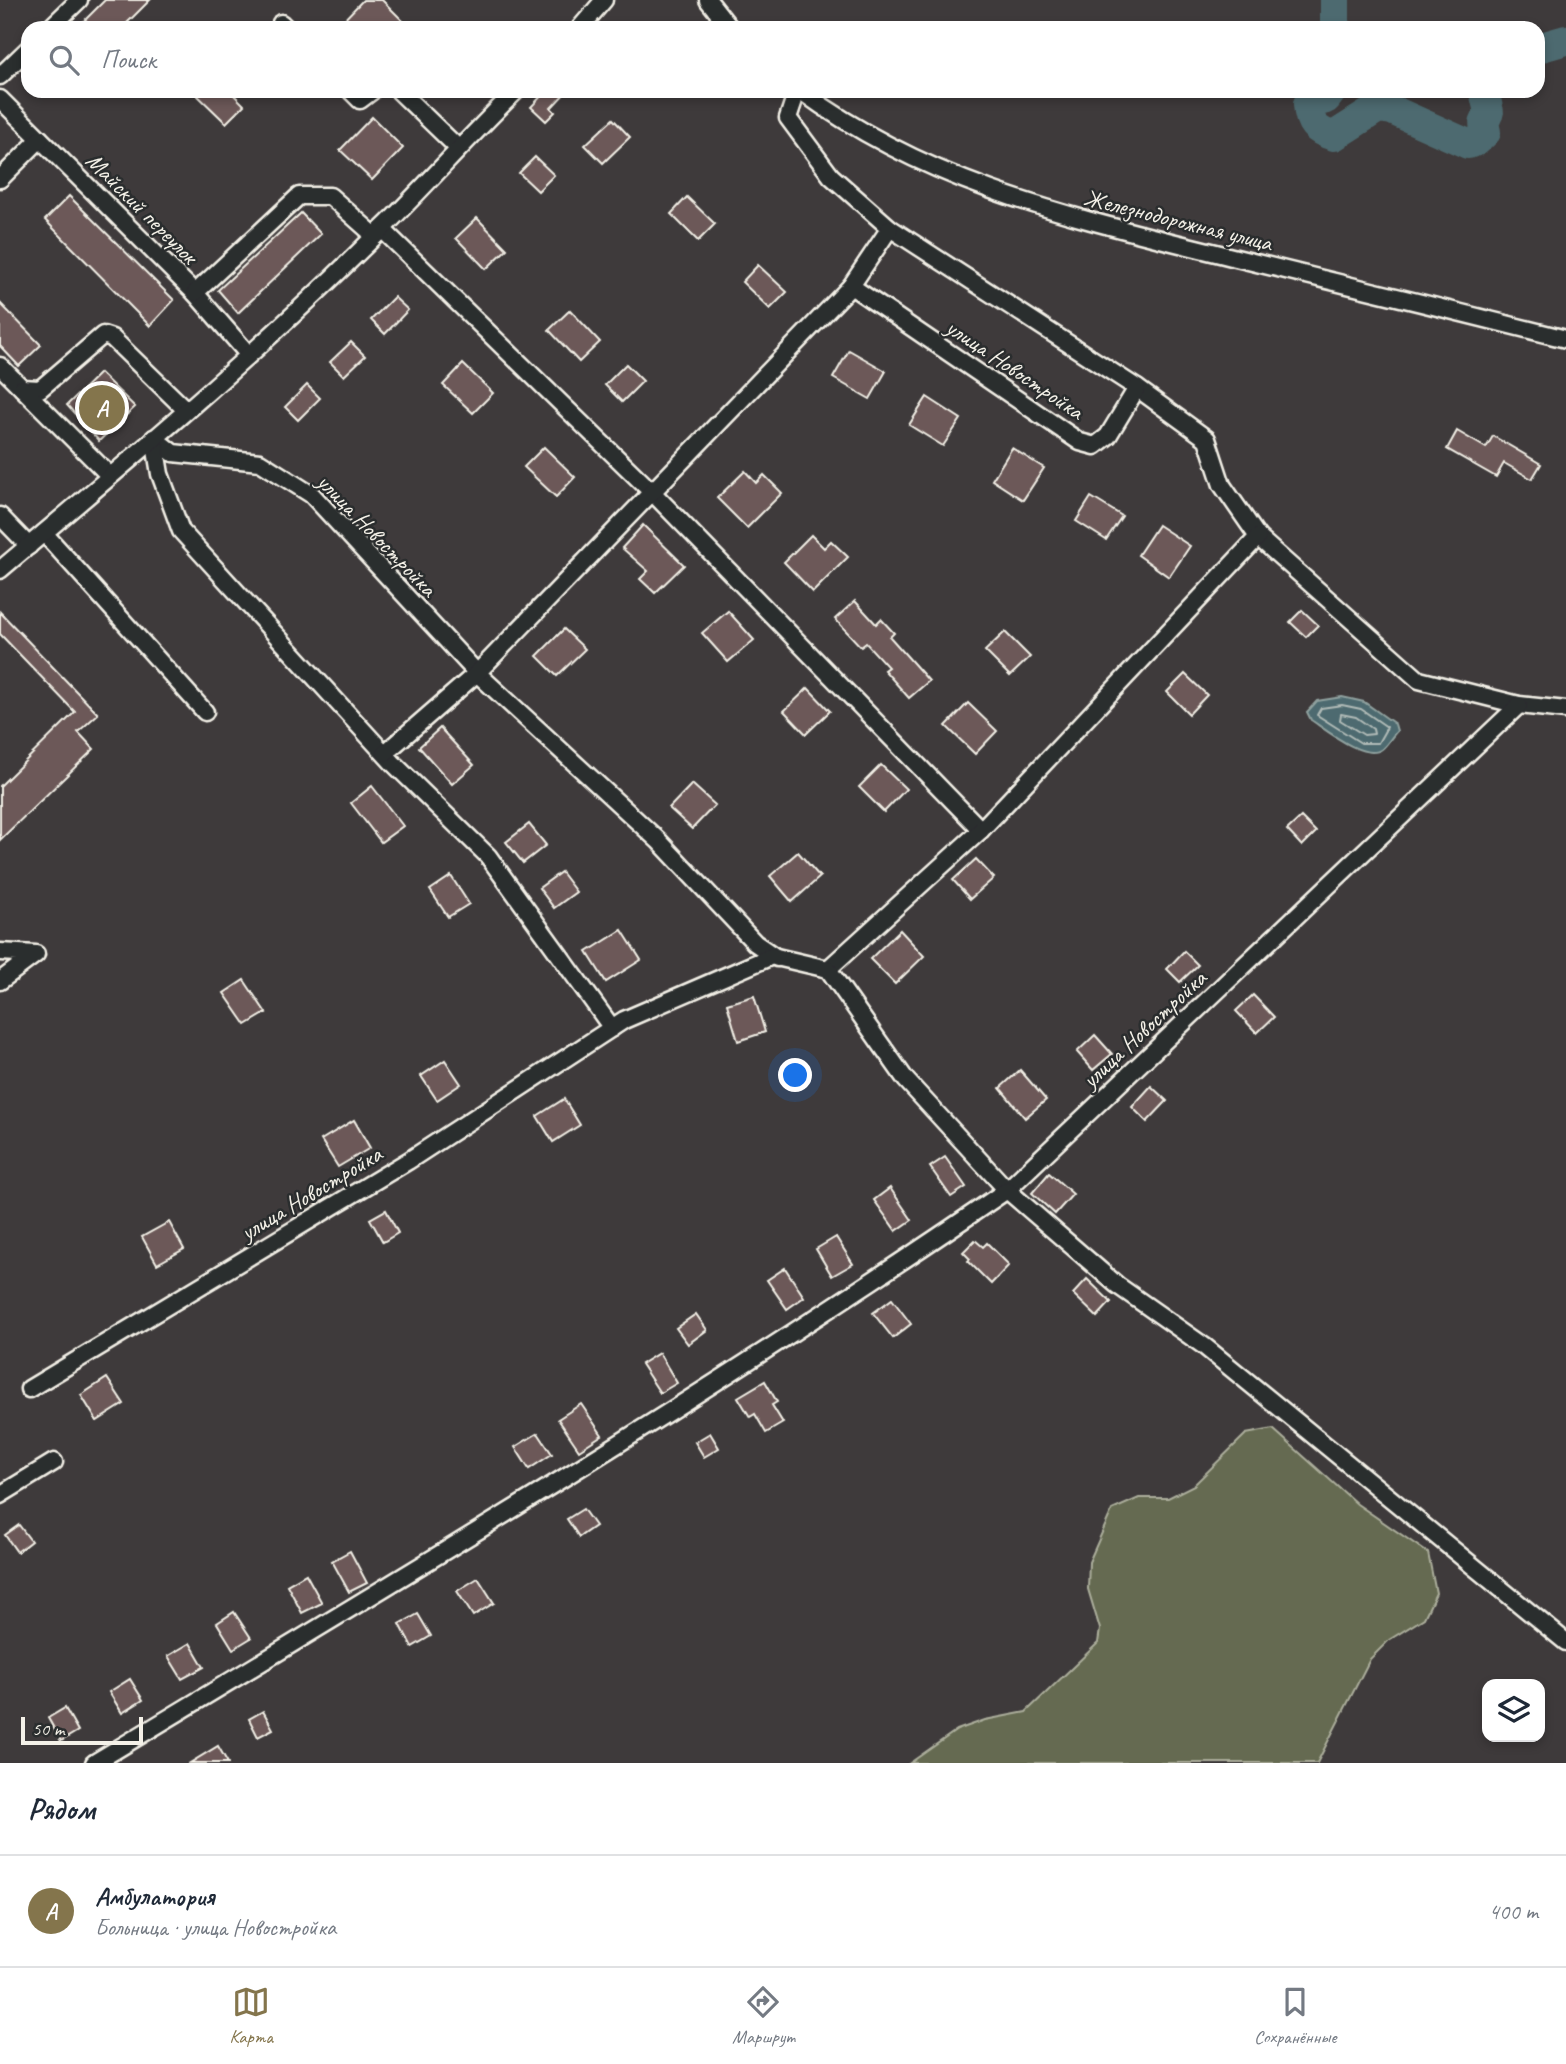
<!DOCTYPE html>
<html lang="ru">
<head>
<meta charset="utf-8">
<style>
  :root { --surface:#fff; --page:#f6f6f7; --text:#1f2937; --muted:#747a83; --line:#e0e1e3; --accent:#84754c }
  body { margin:0; font-family:Caveat,sans-serif; background:var(--page); color:var(--text) }
  .controls { position:absolute; right:21px; bottom:21px; display:grid; overflow:hidden; border-radius:14px; box-shadow:0 4px 10px #0003 }
  .controls button { width:63px; height:63px; display:grid; place-items:center; padding:0; border:0; border-bottom:2px solid var(--line); background:var(--surface); color:var(--text); font:35px sans-serif }
  .scale { position:absolute; left:21px; bottom:18px; width:122px; box-sizing:border-box; padding-left:7px; border:4px solid #f4f1e8; border-top:0; font-size:19px; line-height:24px; white-space:nowrap; color:#f4f1e8; -webkit-text-stroke:5px #2a2d2e; paint-order:stroke }
  .you { position:absolute; left:796px; top:1076px; width:24px; height:24px; margin:-18px; border:5px solid #fff; border-radius:50%; background:#1a73e8; box-shadow:0 0 0 10px #1a73e833 }
  .badge { display:grid; place-items:center; width:46px; height:46px; border-radius:50%; background:var(--accent); color:#fff; font-size:23px; font-weight:700 }
  .pin { position:absolute; translate:-50% -50%; border:4px solid #fff; box-shadow:0 2px 7px #0006 }
  .list { margin:0; padding:0; list-style:none }
  h2 { display:flex; justify-content:space-between; align-items:center; height:91px; margin:0; padding:0 28px; font-size:30px }
  h2 small { font-size:23px; font-weight:400; color:var(--muted) }
  .list li { display:grid; grid-template-columns:46px 1fr auto; gap:21px; align-items:center; box-sizing:border-box; height:112px; padding:0 28px; border-top:2px solid var(--line) }
  .list b { display:block; font-size:26px; white-space:nowrap }
  .list p { margin:0; font-size:23px; white-space:nowrap; color:var(--muted) }
  .list em { font-size:23px; font-style:normal; color:var(--muted) }
  .icon { flex:none; width:38px; height:38px; fill:none; stroke:currentColor; stroke-width:2; stroke-linecap:round; stroke-linejoin:round }
  .map { position:relative; flex:none; width:1566px; height:1763px; overflow:hidden }
  .search { position:absolute; background:var(--surface); box-shadow:0 4px 10px #0003; left:21px; right:21px; top:21px; height:77px; display:flex; align-items:center; gap:18px; box-sizing:border-box; padding:0 24px; border-radius:21px; color:var(--muted); font-size:26px }
  .sheet { height:203px; background:var(--surface) }
  nav { display:flex; justify-content:space-around; align-items:center; box-sizing:border-box; height:98px; border-top:2px solid var(--line); background:var(--surface); font-size:19px; color:var(--muted) }
  nav a { display:grid; justify-items:center; gap:4px }
  nav .on { color:var(--accent) }
  .map>svg:first-child { display:block }
</style>
</head>
<body>
<div class="map">
<svg width="1566" height="1763" viewBox="0 0 1566 1763">
  <rect width="100%" height="100%" fill="#3e3a3b"/>
  <filter id="ink" filterUnits="userSpaceOnUse"><feTurbulence type="fractalNoise" baseFrequency=".0143" numOctaves="2"/><feDisplacementMap in="SourceGraphic" scale="14" xChannelSelector="R" yChannelSelector="G"/><feConvolveMatrix kernelMatrix="1 2 1 2 8 2 1 2 1" color-interpolation-filters="sRGB"/></filter>
  <g filter="url(#ink)">
    <polygon fill="#656b51" stroke="#acae9c" stroke-width="2" points="1273,1429 1357,1504 1428,1553 1436,1593 1424,1618 1389,1640 1370,1659 1317,1763 910,1763 957,1730 985,1720 1026,1712 1098,1643 1100,1629 1088,1589 1089,1562 1112,1510 1139,1498 1168,1498 1194,1485 1246,1434"/>
    <path fill="#4d6b6f" stroke="#90a19f" stroke-width="2" d="M1342,697L1364,702L1395,724L1397,731C1392,736 1388,744 1382,749C1365,762 1326,730 1311,720L1307,712L1317,701Z"/>
    <g fill="none" stroke-linecap="round" stroke-linejoin="round">
      <g stroke="#b1bbb8" stroke-width="2">
        <polygon points="1342,705 1361,709 1387,727 1378,743 1361,743 1317,715 1321,708"/>
        <polygon points="1341,714 1356,717 1373,729 1374,734 1364,735 1340,720"/>
      </g>
      <g stroke="#4d6b6f" stroke-width="30">
        <polyline points="1335,0 1335,28"/>
        <polyline points="1538,48 1566,40"/>
        <path d="M1332,91L1326,99L1308,104C1309,123 1315,131 1334,136L1378,108L1392,110L1468,144L1477,141L1486,132L1484,123L1489,112L1484,91"/>
      </g>
    </g>
    <g fill="#6c5958" stroke="#f4f1e8" stroke-width="2">
      <polygon points="105,0 150,0 122,28 77,28"/>
      <polygon points="363,0 382,0 410,28 336,28"/>
      <polygon points="193,91 230,91 244,105 226,123"/>
      <polygon points="546,91 567,91 551,108 555,112 546,121 531,107"/>
      <polygon points="372,117 403,148 372,180 340,150"/>
      <polygon points="613,119 630,137 603,163 585,145"/>
      <polygon points="535,157 554,175 538,191 519,173"/>
      <polygon points="69,196 174,300 150,326 45,220"/>
      <polygon points="687,197 715,224 698,241 671,214"/>
      <polygon points="301,213 321,234 238,313 218,290"/>
      <polygon points="477,218 507,249 486,269 456,238"/>
      <polygon points="758,265 787,292 770,309 742,282"/>
      <polygon points="394,297 408,310 385,334 371,320"/>
      <polygon points="0,303 41,345 19,366 0,346"/>
      <polygon points="570,310 600,342 579,362 549,330"/>
      <polygon points="351,342 365,356 344,376 330,362"/>
      <polygon points="849,350 886,371 870,399 833,378"/>
      <polygon points="463,364 493,393 473,413 443,385"/>
      <polygon points="626,364 643,381 622,402 605,385"/>
      <polygon points="100,373 135,407 99,441 67,405"/>
      <polygon points="307,385 320,398 298,420 285,407"/>
      <polygon points="927,397 961,419 943,446 909,425"/>
      <polygon points="1457,431 1486,448 1493,436 1541,464 1532,479 1504,463 1496,477 1447,449"/>
      <polygon points="544,447 575,477 556,497 524,467"/>
      <polygon points="1012,448 1044,468 1023,500 992,480"/>
      <polygon points="745,471 756,483 764,475 782,493 747,528 717,498"/>
      <polygon points="1091,497 1122,516 1106,540 1076,521"/>
      <polygon points="643,525 684,565 655,593 640,579 648,571 622,548"/>
      <polygon points="1158,525 1190,546 1169,577 1138,555"/>
      <polygon points="811,535 824,548 831,541 848,557 813,592 784,562"/>
      <polygon points="855,601 876,624 881,619 894,633 890,637 929,681 909,698 884,670 888,667 866,643 861,647 835,619"/>
      <polygon points="1302,610 1318,625 1306,637 1290,622"/>
      <polygon points="728,611 754,640 728,662 702,633"/>
      <polygon points="0,612 98,714 78,732 94,749 0,840 0,786 75,712 0,634"/>
      <polygon points="564,629 585,649 557,676 537,656"/>
      <polygon points="1005,632 1030,657 1010,676 985,651"/>
      <polygon points="1185,674 1207,695 1189,714 1167,692"/>
      <polygon points="808,688 830,711 806,734 784,711"/>
      <polygon points="968,703 997,731 975,754 946,726"/>
      <polygon points="440,728 474,765 452,784 419,747"/>
      <polygon points="881,765 906,789 884,812 859,787"/>
      <polygon points="692,784 715,805 692,829 669,808"/>
      <polygon points="372,786 403,826 381,842 351,803"/>
      <polygon points="1301,817 1316,832 1302,846 1287,830"/>
      <polygon points="529,824 546,845 523,863 506,842"/>
      <polygon points="798,852 820,877 792,902 770,876"/>
      <polygon points="976,859 994,878 970,899 953,880"/>
      <polygon points="561,872 576,892 554,908 539,888"/>
      <polygon points="451,876 469,904 448,917 430,890"/>
      <polygon points="622,930 641,960 606,982 587,952"/>
      <polygon points="900,930 924,956 895,984 870,959"/>
      <polygon points="1184,951 1198,965 1180,982 1167,969"/>
      <polygon points="244,980 266,1013 246,1025 224,993"/>
      <polygon points="1253,995 1274,1017 1257,1033 1236,1011"/>
      <polygon points="754,996 765,1032 738,1041 727,1004"/>
      <polygon points="1095,1035 1112,1054 1093,1070 1077,1052"/>
      <polygon points="445,1060 461,1084 437,1100 421,1076"/>
      <polygon points="1020,1070 1046,1100 1025,1118 1000,1088"/>
      <polygon points="1151,1086 1167,1101 1147,1122 1132,1107"/>
      <polygon points="564,1099 580,1125 553,1142 537,1116"/>
      <polygon points="354,1120 370,1148 338,1167 321,1140"/>
      <polygon points="945,1157 966,1187 951,1197 930,1167"/>
      <polygon points="1049,1173 1073,1194 1055,1214 1032,1193"/>
      <polygon points="890,1188 912,1220 896,1231 874,1200"/>
      <polygon points="386,1210 398,1233 383,1242 370,1219"/>
      <polygon points="169,1222 184,1249 157,1264 142,1237"/>
      <polygon points="836,1237 853,1264 832,1276 816,1249"/>
      <polygon points="975,1240 983,1247 987,1243 1009,1265 991,1284 968,1261 970,1259 963,1252"/>
      <polygon points="785,1268 804,1297 787,1309 767,1280"/>
      <polygon points="1087,1279 1111,1302 1097,1317 1073,1294"/>
      <polygon points="892,1299 911,1324 893,1338 873,1313"/>
      <polygon points="696,1314 707,1330 688,1344 676,1328"/>
      <polygon points="659,1353 677,1383 660,1393 641,1364"/>
      <polygon points="107,1378 124,1404 97,1421 81,1395"/>
      <polygon points="765,1381 777,1402 772,1405 783,1423 766,1433 755,1414 750,1417 738,1397"/>
      <polygon points="581,1404 602,1435 579,1450 558,1419"/>
      <polygon points="538,1433 552,1454 529,1469 515,1447"/>
      <polygon points="710,1433 719,1448 704,1457 695,1442"/>
      <polygon points="583,1509 595,1526 579,1537 567,1519"/>
      <polygon points="19,1525 31,1541 17,1552 5,1535"/>
      <polygon points="350,1551 367,1583 349,1592 332,1561"/>
      <polygon points="306,1574 322,1603 302,1613 287,1585"/>
      <polygon points="478,1578 494,1603 473,1616 457,1591"/>
      <polygon points="234,1612 251,1638 233,1649 217,1623"/>
      <polygon points="418,1614 431,1636 412,1647 400,1624"/>
      <polygon points="190,1643 204,1667 182,1679 168,1656"/>
      <polygon points="130,1679 143,1700 122,1713 109,1692"/>
      <polygon points="65,1708 78,1731 61,1741 48,1718"/>
      <polygon points="263,1711 273,1729 258,1737 249,1719"/>
      <polygon points="218,1746 228,1763 190,1763"/>
    </g>
    <g fill="none" stroke-linecap="round" stroke-linejoin="round">
      <defs>
        <g id="minor">
          <polyline points="708,0 730,28"/>
          <polyline points="281,23 286,28"/>
          <polyline points="50,28 79,0"/>
          <polyline points="580,28 604,0"/>
          <polyline points="0,76 28,49"/>
          <polyline points="351,91 360,100 372,91"/>
          <polyline points="399,91 457,147"/>
          <polyline points="797,91 788,118 831,176 890,228 1137,388 1207,439 1222,485 1258,537 1419,680 1519,705 1566,710"/>
          <path d="M801,91C933,188 1077,218 1232,257C1343,284 1455,311 1566,339"/>
          <polyline points="0,99 195,293 248,354"/>
          <polyline points="0,179 40,139"/>
          <polyline points="382,229 652,492 981,830"/>
          <polyline points="851,286 1080,442 1095,446 1108,436 1137,388"/>
          <polyline points="195,293 299,196 330,196 375,236"/>
          <polyline points="0,366 22,388 40,389 103,335 112,338 185,409"/>
          <polyline points="22,388 109,475"/>
          <polyline points="154,438 173,453 260,462 312,495 477,673 659,841 755,943 777,958"/>
          <polyline points="154,438 160,474 181,531 393,763 488,856 612,1028"/>
          <polyline points="0,516 29,546"/>
          <polyline points="44,533 205,712"/>
          <path d="M0,570C130,460 263,349 383,228C428,183 470,136 516,91"/>
          <polyline points="385,753 477,673 714,428 851,286 890,228"/>
          <polyline points="0,952 36,954 0,981"/>
          <polyline points="828,969 981,830 1258,537"/>
          <polyline points="29,1389 408,1161 624,1020 772,956 828,969 906,1080 1007,1190 1519,705"/>
          <polyline points="0,1495 54,1462"/>
          <path d="M94,1763C402,1578 711,1393 1007,1190L1117,1285L1204,1346L1566,1642"/>
        </g>
      </defs>
      <use href="#minor" stroke="#f4f1e8" stroke-width="21"/>
      <use href="#minor" stroke="#2a2d2e" stroke-width="16"/>
    </g>
  </g>
  <g text-anchor="middle" stroke-width="5" stroke-linejoin="round" paint-order="stroke">
    <g font-size="24" fill="#f4f1e8" stroke="#2a2d2e">
      <text transform="translate(142 208) rotate(45)" y="8">Майский переулок</text>
      <text transform="translate(1178 220) rotate(14)" y="8">Железнодорожная улица</text>
      <text transform="translate(1015 369) rotate(34)" y="8">улица Новостройка</text>
      <text transform="translate(377 535) rotate(46)" y="8">улица Новостройка</text>
      <text transform="translate(1144 1029) rotate(-43)" y="8">улица Новостройка</text>
      <text transform="translate(311 1193) rotate(-31)" y="8">улица Новостройка</text>
    </g>
  </g>
</svg>
<div class="controls">
<button><svg class="icon" aria-label="layers" viewBox="0 0 24 24"><path d="M12 4l9 5-9 5-9-5zM3 14l9 5 9-5"/></svg></button>
</div>
<div class="scale">50 m</div>
<div class="you"></div>
<div class="pin badge" style="left:102px;top:408px">A</div>
<div class="search"><svg class="icon" aria-label="search" viewBox="0 0 24 24"><circle cx="10" cy="10" r="6"/><path d="M15 15l6 6"/></svg>Поиск</div>
</div>
<section class="sheet">
<h2>Рядом<small></small></h2>
<ul class="list">
<li><span class="badge">A</span><div><b>Амбулатория</b><p>Больница · улица Новостройка</p></div><em>400 m</em></li>
</ul>
</section>
<nav>
<a class="on"><svg class="icon" aria-label="map" viewBox="0 0 24 24"><path d="M3 6l6-2 6 2 6-2v14l-6 2-6-2-6 2zM9 4v14M15 6v14"/></svg>Карта</a>
<a><svg class="icon" aria-label="directions" viewBox="0 0 24 24"><path d="M12 3l9 9-9 9-9-9zM9 14v-3h6M13 9l2 2-2 2"/></svg>Маршрут</a>
<a><svg class="icon" aria-label="saved" viewBox="0 0 24 24"><path d="M7 4h10v16l-5-4-5 4z"/></svg>Сохранённые</a>
</nav>
</body>
</html>
